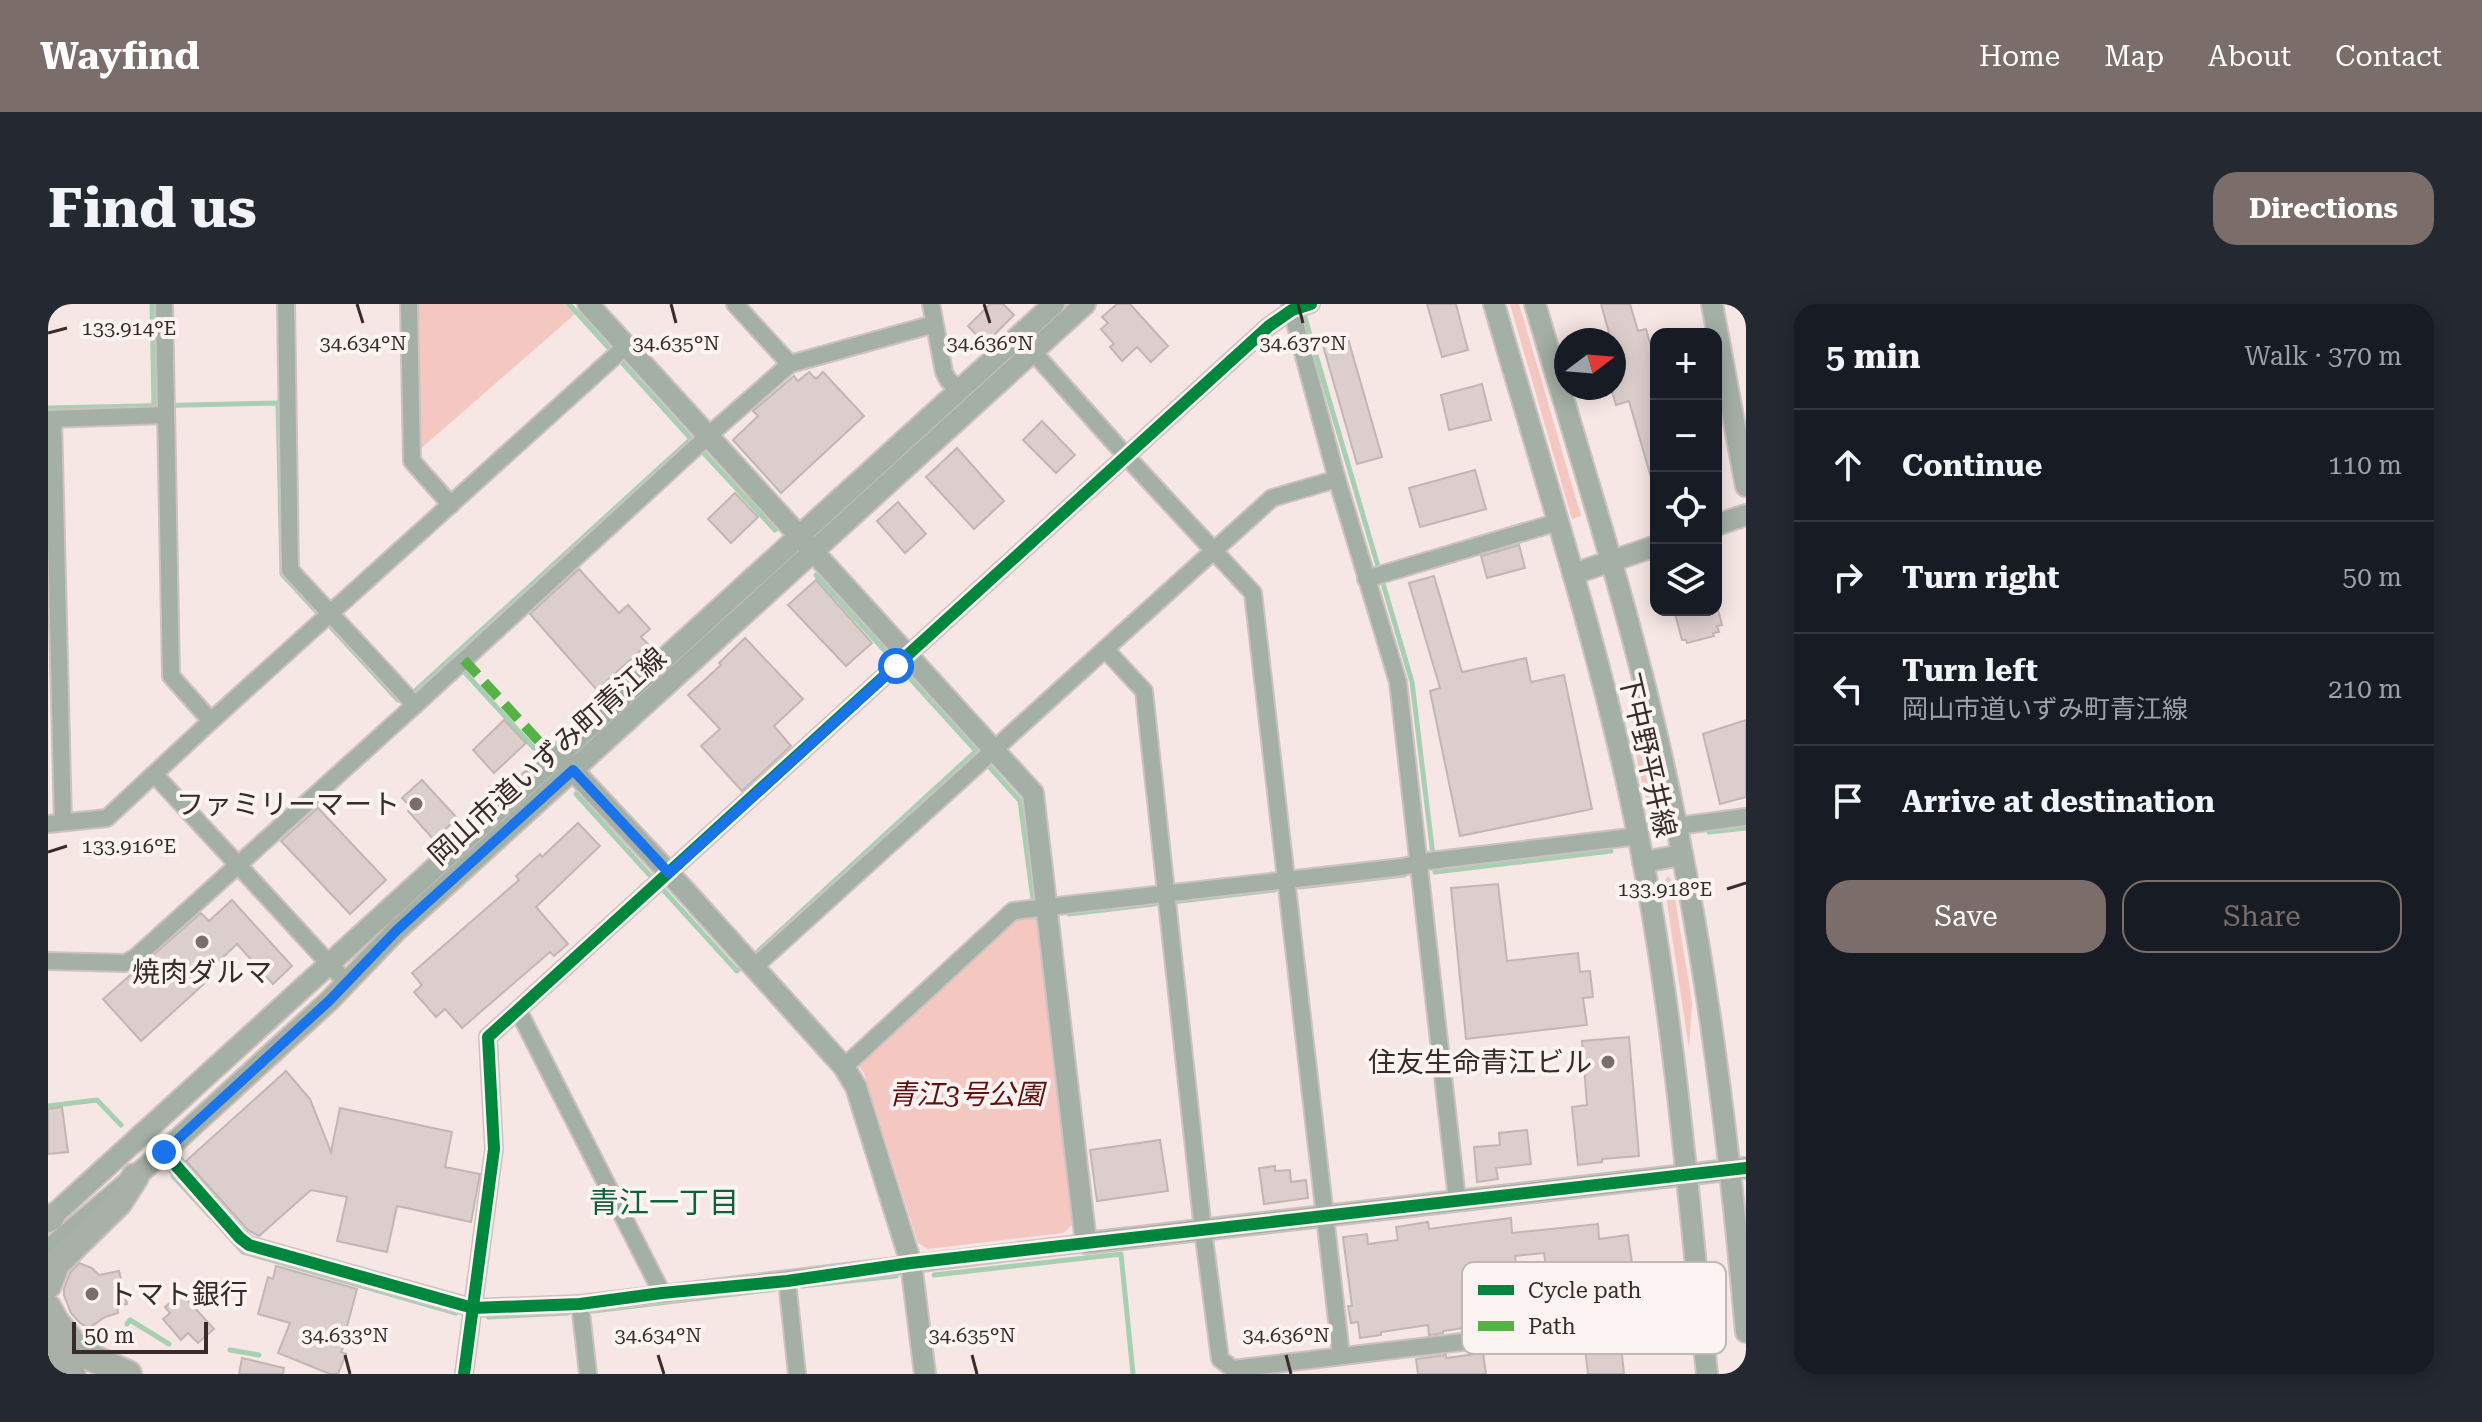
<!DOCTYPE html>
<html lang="en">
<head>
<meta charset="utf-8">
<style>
  :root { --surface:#171b24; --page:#242831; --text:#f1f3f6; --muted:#9ea1a6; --line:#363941; --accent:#7a6d6a }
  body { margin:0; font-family:"Roboto Serif","Noto Sans JP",serif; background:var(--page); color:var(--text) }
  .controls { position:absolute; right:24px; top:24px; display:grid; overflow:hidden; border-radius:16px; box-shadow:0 4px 20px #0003 }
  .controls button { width:72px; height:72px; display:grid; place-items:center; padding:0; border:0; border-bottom:2px solid var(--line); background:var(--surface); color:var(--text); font:40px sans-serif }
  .compass { position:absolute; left:1506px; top:24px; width:72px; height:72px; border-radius:50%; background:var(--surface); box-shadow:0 4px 20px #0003; rotate:74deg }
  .scale { position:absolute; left:24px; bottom:20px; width:136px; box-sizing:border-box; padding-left:8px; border:4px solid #382b29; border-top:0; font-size:22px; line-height:28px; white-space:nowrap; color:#382b29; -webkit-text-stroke:6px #fbf4f3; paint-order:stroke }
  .stop { position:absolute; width:24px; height:24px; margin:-18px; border:6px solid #1a73e8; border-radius:50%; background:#fff }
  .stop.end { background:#1a73e8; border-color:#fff; box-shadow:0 2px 8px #0008 }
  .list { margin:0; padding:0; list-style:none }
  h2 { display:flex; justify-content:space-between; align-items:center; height:104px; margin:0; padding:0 32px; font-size:34px }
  h2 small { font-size:26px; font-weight:400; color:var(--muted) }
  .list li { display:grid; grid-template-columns:52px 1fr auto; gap:24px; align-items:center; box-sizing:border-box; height:112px; padding:0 32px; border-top:2px solid var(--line) }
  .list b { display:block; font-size:30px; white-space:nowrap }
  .list p { margin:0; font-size:26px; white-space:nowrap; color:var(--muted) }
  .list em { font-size:26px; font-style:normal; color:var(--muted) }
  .actions { display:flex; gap:16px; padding:24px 32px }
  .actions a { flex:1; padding:18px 0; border:2px solid var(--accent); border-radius:24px; text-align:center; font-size:28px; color:var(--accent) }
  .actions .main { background:var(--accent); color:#fff }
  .icon { flex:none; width:44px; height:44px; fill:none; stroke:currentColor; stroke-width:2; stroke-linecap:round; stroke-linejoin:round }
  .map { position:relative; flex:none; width:1698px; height:1070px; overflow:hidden; border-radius:24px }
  header { display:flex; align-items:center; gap:48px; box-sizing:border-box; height:112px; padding:0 40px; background:var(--accent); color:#fff }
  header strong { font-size:38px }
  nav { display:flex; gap:44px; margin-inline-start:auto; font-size:28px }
  .intro { display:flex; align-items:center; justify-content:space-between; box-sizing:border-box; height:192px; padding:0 48px }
  h1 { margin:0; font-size:56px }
  .button { padding:20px 36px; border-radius:24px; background:var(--accent); color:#fff; font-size:28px; font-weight:700 }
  main { display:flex; gap:48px; padding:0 48px }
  aside { flex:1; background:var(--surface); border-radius:24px; box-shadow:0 4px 20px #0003 }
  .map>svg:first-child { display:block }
</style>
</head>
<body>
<header>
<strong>Wayfind</strong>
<nav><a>Home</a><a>Map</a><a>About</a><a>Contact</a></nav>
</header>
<div class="intro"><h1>Find us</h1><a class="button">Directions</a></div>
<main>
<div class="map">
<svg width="1698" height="1070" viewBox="0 0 1698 1070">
  <rect width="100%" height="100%" fill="#f6e7e4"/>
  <g fill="#f4c7c0">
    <polygon points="366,0 518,0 527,10 369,148"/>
    <polygon points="1462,0 1471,0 1533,212 1524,215"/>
    <polygon points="1584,398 1614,526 1612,530 1606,528 1590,462 1581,399"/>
    <polygon points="1620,572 1624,577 1644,698 1641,745 1616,578"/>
    <polygon points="982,610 991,616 1024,921 1015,929 880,945 870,939 816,769 810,762 812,755 967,613"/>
  </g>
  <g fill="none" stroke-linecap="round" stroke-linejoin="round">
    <g stroke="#a8cfb2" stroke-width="5">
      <polyline points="104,0 106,102"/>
      <polyline points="521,0 645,137"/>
      <polyline points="1255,7 1364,378 1387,568 1563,547"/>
      <polyline points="0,104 230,99 234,270 350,396"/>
      <polyline points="651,144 727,226"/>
      <polyline points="768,271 929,448"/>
      <polyline points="411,362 486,444"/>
      <polyline points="368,386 643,135"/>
      <polyline points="938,459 972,497 985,595"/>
      <polyline points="528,490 689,667 698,659"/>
      <polyline points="1661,528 1698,524"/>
      <polyline points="1252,583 1356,571"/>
      <polyline points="1021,610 1227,586"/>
      <polyline points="705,652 928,447"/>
      <polyline points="0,802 49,796 73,821"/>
      <polyline points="125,872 163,913"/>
      <polyline points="186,938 195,948 408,1009"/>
      <polyline points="886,971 1073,950 1085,1070"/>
      <polyline points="754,982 848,972"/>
      <polyline points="545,1007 728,985"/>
      <polyline points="440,1013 520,1009"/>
      <polyline points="79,1020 82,1016 121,1040"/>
      <polyline points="182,1046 211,1051"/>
    </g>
  </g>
  <g fill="#dccecc" stroke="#c2b6b3" stroke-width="2">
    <polygon points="942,0 955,0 966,11 937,40 920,22"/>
    <polygon points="1069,0 1082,0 1120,42 1103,58 1089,43 1074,57 1062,43 1066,40 1053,25 1060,19 1054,13"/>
    <polygon points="1379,0 1408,0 1420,46 1394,53"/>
    <polygon points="1553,0 1582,0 1590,27 1598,25 1608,60 1608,176 1604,177 1581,97 1568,101 1563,84 1566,84 1566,36 1563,36"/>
    <polygon points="1299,31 1334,153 1309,160 1274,38"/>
    <polygon points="761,68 768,75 775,68 816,112 733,189 685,136 710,112 705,107 746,72 750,77"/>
    <polygon points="1434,80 1443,116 1401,126 1393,91"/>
    <polygon points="994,117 1027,151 1008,169 975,136"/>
    <polygon points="909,144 956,197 926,225 878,173"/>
    <polygon points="1427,166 1438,205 1372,223 1361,184"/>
    <polygon points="687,189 710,213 683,239 660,215"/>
    <polygon points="850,198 878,230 857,249 829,217"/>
    <polygon points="1471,241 1477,264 1439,274 1433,252"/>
    <polygon points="531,265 571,309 580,301 602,325 593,333 600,340 549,386 482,310"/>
    <polygon points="1386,272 1414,368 1478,354 1483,378 1516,371 1544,505 1412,532 1382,387 1392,384 1361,279"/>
    <polygon points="768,276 824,339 798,362 740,301"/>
    <polygon points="1626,306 1670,306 1674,321 1669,322 1671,328 1665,329 1666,332 1639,339 1638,336 1634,336"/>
    <polygon points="697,334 755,395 726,422 743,442 694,487 653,442 672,425 640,391 673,361 671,359"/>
    <polygon points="456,416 478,439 446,469 425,446"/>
    <polygon points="1698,416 1698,493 1672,500 1655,430"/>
    <polygon points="374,476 409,514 386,536 360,507 363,503 354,494"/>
    <polygon points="270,504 338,576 302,610 233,537"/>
    <polygon points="530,519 552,542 488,603 520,640 506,652 502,648 414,724 397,705 388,713 366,688 374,681 364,669 471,576 468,572 492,550 494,553"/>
    <polygon points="1450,580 1459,657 1530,649 1532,668 1542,667 1545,693 1535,694 1539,721 1418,735 1403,584"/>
    <polygon points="184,596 244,662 225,680 189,640 152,675 156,680 93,737 55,695 153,609 161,617"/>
    <polygon points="1581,733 1591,852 1554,855 1554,858 1530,861 1524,803 1539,801 1534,737"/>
    <polygon points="238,767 262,795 283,848 292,804 404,828 397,863 432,870 423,918 349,902 339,948 289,937 299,893 263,886 211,932 200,926 138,857"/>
    <polygon points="14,803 20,848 0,850 0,805"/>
    <polygon points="1479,826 1483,860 1448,864 1450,875 1429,878 1426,843 1452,841 1451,829"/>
    <polygon points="1112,836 1120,887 1049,897 1042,846"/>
    <polygon points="1227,862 1227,867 1242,866 1243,878 1258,876 1260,894 1216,900 1211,864"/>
    <polygon points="1463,914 1464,929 1550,920 1551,935 1580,931 1588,987 1561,991 1562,1001 1530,1005 1530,1009 1505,1013 1496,949 1467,952 1471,978 1462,979 1468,1021 1444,1023 1443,1020 1395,1027 1395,1029 1381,1031 1380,1021 1333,1028 1333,1031 1312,1034 1310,1018 1303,1019 1300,1002 1304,1002 1295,933 1319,930 1320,940 1350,936 1348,923 1380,918 1381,925"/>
    <polygon points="31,959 44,964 51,971 71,967 79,1000 69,1002 70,1009 57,1013 41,1024 32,1019 23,1009 16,991 16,985 22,969"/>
    <polygon points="228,962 309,985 294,1041 296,1041 293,1048 298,1050 290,1070 282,1070 230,1049 242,1019 210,1010 220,973 225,975"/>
    <polygon points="133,989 166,1025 150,1039 140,1029 133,1036 115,1015 122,1009 117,1003"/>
    <polygon points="1573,1041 1576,1070 1540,1070 1537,1045"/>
    <polygon points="1435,1049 1438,1070 1370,1070 1368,1055 1398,1051 1398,1054"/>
    <polygon points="194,1054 236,1064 235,1070 191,1070"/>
  </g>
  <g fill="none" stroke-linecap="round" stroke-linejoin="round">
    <defs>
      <g id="minor">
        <polyline points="116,0 123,372 163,417 578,42"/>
        <polyline points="238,0 242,266 367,401"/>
        <polyline points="361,0 364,157 403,201"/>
        <polyline points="687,0 742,60"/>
        <polyline points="883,0 896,68 900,76 911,85"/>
        <polyline points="1242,0 1289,175 1350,378 1409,895"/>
        <polyline points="971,32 1079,153 1205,289 1293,1051"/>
        <polyline points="0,115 117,111"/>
        <polyline points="5,115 15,518"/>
        <polyline points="1318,275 1510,218"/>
        <polyline points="1057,345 1096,387 1155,926 1172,1055 1185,1065 1652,1010"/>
        <polyline points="107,471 298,678"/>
        <polyline points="0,520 59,514 163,417"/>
        <polyline points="1629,522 1698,513"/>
        <polyline points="0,657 77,659 87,654 367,401 661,131 742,60 886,20"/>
        <polyline points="705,664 1224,194 1289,175"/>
        <polyline points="470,706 614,989"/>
        <polyline points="796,763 965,607 1354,563 1381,557 1591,532"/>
        <polyline points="116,848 192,934 201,941 425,1004 532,1000 1038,939"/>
        <polyline points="739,977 749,1070"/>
        <polyline points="532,1000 540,1070"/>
        <polyline points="416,1070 446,845 440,733 1221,22 1244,6 1263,0"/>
      </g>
      <g id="tertiary">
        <polyline points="540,0 985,489 1038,939 1698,864"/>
        <path d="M1446,0C1497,176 1554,351 1590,531C1626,709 1640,890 1659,1070"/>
        <path d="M1487,0C1531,150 1580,301 1614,454C1657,643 1681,835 1698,1028"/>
        <polyline points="1664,0 1698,182"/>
        <polyline points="1668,221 1698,211"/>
        <polyline points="1525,270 1608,242"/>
        <polyline points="518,459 621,569 796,763 808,783 863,959 877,1070"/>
        <polyline points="1595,558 1634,551"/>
        <polyline points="0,916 1006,0"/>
        <polyline points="0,946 116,848 282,696 349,626 1037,0"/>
      </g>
      <g id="trunk">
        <polyline points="0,915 3,913"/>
        <polyline points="0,981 8,960 71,898 87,873"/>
        <polyline points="0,1004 7,1017 27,1042"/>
        <polyline points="0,1034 80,1070"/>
        <polyline points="0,1060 24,1070"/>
      </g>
    </defs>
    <use href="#minor" stroke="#cec2c0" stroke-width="20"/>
    <use href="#tertiary" stroke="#cec2c0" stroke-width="24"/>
    <use href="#trunk" stroke="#cec2c0" stroke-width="30"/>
    <use href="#minor" stroke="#a4afa6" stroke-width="16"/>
    <use href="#tertiary" stroke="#a4afa6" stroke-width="20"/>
    <use href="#trunk" stroke="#a9b0a7" stroke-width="26"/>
    <polyline stroke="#56b246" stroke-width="10" stroke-dasharray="20 10" stroke-linecap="butt" points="416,356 497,444"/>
    <defs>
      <g id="cycleway">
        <polyline points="116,848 192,934 201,941 425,1004 532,1000 614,989 739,977 863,959 1698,864"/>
        <polyline points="416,1070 446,845 440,733 1221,22 1244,6 1263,0"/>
      </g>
    </defs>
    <use href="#cycleway" stroke="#fbf4f3" stroke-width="17"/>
    <use href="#cycleway" stroke="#00873e" stroke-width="12"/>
  </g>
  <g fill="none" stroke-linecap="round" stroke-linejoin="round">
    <polyline stroke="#1a73e8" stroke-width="10" points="116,848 282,696 349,626 525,466 621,569 848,362"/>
  </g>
  <path fill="none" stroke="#382b29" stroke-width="3" d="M309,0L315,19M623,0L628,19M936,0L942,19M1250,0L1255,19M0,29L19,24M0,548L19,542M1679,585L1698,579M297,1051L302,1070M610,1051L616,1070M924,1051L929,1070M1238,1051L1243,1070"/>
  <g fill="#7a6d6a" stroke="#fbf4f3" stroke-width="3">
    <circle cx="368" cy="500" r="8"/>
    <circle cx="154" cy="638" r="8"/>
    <circle cx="1560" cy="758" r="8"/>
    <circle cx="44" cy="990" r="8"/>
  </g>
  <g text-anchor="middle" stroke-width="8" stroke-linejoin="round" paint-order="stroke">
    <g font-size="28" fill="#382b29" stroke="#fbf4f3">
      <text transform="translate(1600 451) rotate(77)" y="10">下中野平井線</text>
      <text transform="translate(499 452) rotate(-42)" y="10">岡山市道いずみ町青江線</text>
    </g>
    <g font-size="28" fill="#382b29" stroke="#fbf4f3" text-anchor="end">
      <text x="352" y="510">ファミリーマート</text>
      <text x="154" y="678" text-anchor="middle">焼肉ダルマ</text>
      <text x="1544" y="768">住友生命青江ビル</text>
      <text x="60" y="1000" text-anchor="start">トマト銀行</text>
    </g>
    <g font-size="28" font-style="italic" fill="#620f0d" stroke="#fbf4f3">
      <text x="918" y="800">青江3号公園</text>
    </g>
    <g font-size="30" fill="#0f6138" stroke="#fbf4f3">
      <text x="616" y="909">青江一丁目</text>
    </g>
  </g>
  <rect x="1414" y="958" width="264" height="92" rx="12" fill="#fbf4f3" stroke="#c0b8b6" stroke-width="2"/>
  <rect x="1430" y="981" width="36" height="10" fill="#00873e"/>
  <rect x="1430" y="1017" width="36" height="10" fill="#56b246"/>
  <g font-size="22" fill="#382b29">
    <text x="1480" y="994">Cycle path</text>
    <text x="1480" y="1030">Path</text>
  </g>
  <g font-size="20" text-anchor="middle" fill="#382b29" stroke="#fbf4f3" stroke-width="8" stroke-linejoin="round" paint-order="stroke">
    <text x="81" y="31">133.914°E</text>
    <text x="315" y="46">34.634°N</text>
    <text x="628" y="46">34.635°N</text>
    <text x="942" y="46">34.636°N</text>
    <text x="1255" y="46">34.637°N</text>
    <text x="81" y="549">133.916°E</text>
    <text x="1617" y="592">133.918°E</text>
    <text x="297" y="1038">34.633°N</text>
    <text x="610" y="1038">34.634°N</text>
    <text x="924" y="1038">34.635°N</text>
    <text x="1238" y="1038">34.636°N</text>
  </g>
</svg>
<div class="controls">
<button>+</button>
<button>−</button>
<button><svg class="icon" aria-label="locate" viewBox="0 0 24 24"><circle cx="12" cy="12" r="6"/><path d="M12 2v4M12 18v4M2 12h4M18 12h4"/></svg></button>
<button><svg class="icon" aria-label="layers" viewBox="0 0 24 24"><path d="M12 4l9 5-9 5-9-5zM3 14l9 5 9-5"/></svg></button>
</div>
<svg class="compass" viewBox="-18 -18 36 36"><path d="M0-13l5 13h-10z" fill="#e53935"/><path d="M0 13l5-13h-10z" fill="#9ea1a6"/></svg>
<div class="scale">50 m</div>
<div class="stop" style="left:848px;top:362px"></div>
<div class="stop end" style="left:116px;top:848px"></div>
</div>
<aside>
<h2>5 min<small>Walk · 370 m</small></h2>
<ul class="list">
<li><svg class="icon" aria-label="ahead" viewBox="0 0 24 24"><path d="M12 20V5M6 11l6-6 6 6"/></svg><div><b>Continue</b></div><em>110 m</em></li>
<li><svg class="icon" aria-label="right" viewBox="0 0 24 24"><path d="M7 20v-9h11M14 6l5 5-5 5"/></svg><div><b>Turn right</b></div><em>50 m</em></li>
<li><svg class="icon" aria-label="left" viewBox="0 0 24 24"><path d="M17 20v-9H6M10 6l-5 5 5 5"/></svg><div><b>Turn left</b><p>岡山市道いずみ町青江線</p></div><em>210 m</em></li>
<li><svg class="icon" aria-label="arrive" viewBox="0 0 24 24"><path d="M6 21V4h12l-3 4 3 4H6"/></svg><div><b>Arrive at destination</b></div></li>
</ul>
<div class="actions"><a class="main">Save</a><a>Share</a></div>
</aside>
</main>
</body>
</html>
